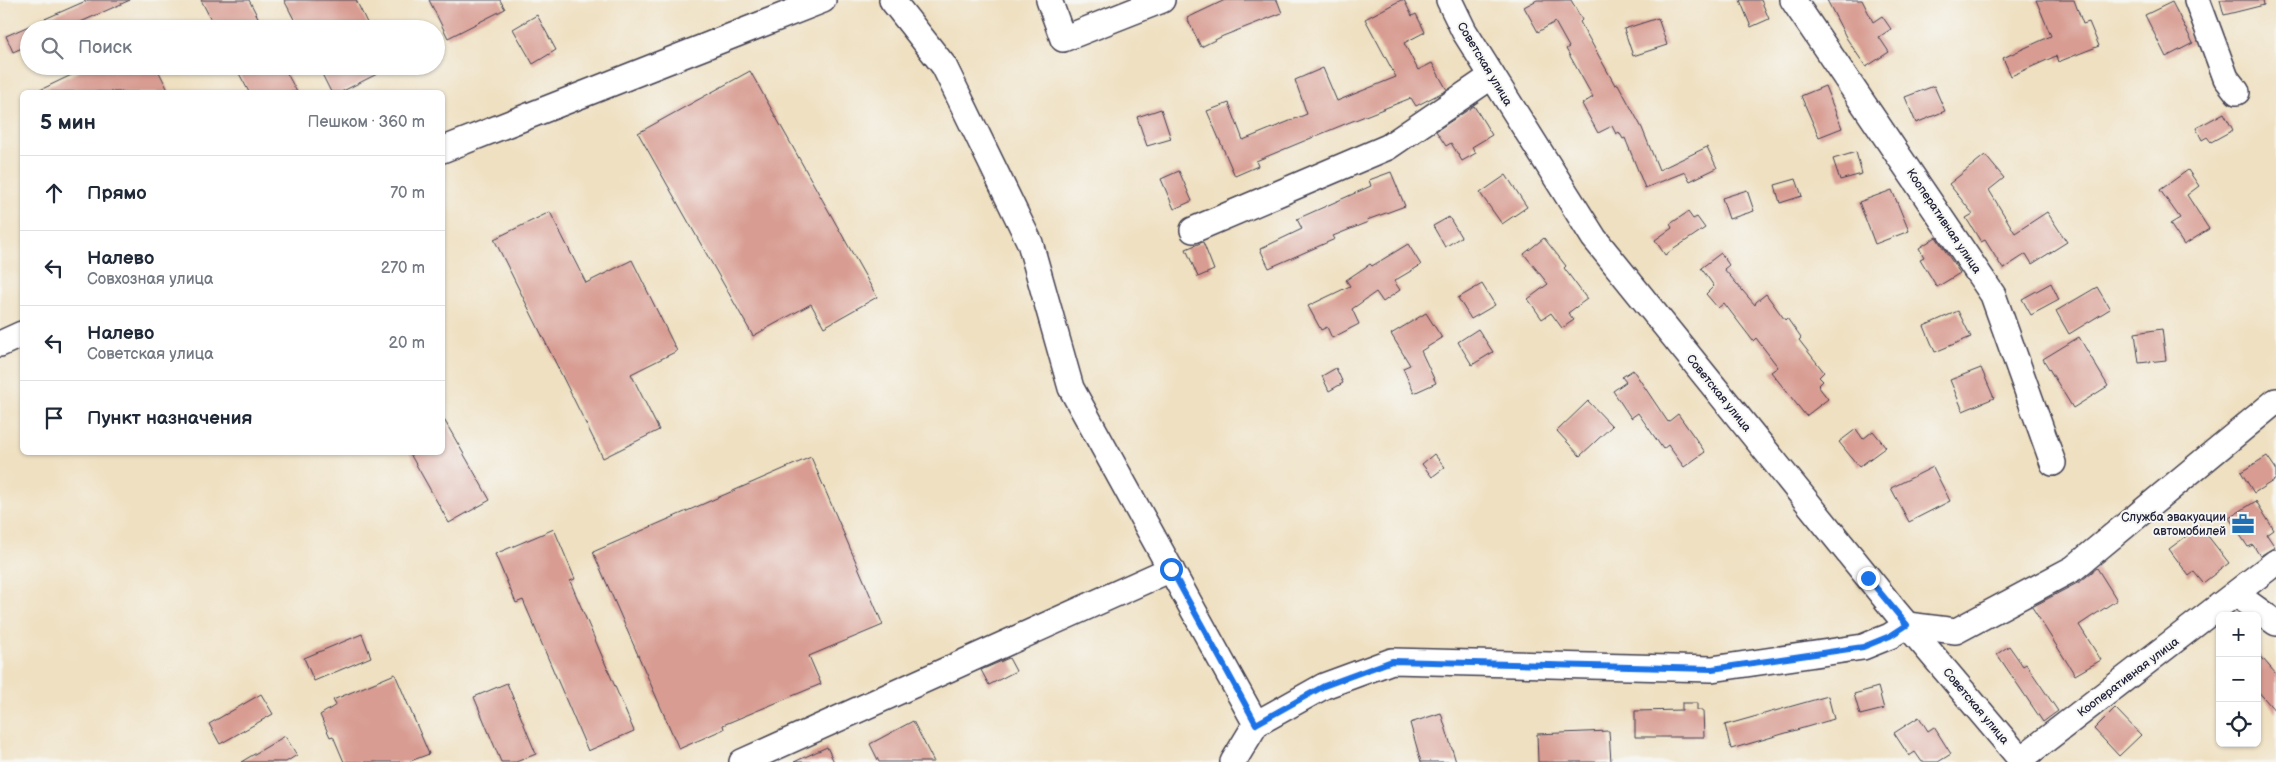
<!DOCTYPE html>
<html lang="ru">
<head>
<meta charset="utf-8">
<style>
  :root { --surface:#fff; --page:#f6f6f7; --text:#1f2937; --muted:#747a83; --line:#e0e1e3 }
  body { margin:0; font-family:"Balsamiq Sans",sans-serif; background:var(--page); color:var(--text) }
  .controls { position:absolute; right:15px; bottom:15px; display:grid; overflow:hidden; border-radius:8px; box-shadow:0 1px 4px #0004 }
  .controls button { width:45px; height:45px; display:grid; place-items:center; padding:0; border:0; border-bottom:1px solid var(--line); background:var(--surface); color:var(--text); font:25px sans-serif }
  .stop { position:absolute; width:15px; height:15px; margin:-11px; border:4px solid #1a73e8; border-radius:50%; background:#fff }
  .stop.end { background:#1a73e8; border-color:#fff; box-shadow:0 1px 5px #0008 }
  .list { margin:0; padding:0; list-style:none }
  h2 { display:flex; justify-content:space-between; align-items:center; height:65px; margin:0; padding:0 20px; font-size:21px }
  h2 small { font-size:16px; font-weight:400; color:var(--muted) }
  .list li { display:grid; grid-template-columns:32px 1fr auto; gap:15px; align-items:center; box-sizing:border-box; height:75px; padding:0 20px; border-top:1px solid var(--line) }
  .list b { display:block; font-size:19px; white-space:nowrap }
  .list p { margin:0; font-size:16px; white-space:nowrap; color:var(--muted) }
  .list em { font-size:16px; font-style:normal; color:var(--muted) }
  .icon { flex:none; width:28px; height:28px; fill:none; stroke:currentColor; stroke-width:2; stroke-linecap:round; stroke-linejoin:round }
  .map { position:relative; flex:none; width:2276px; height:762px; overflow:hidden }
  .search { position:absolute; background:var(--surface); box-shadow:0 1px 4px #0004; left:20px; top:20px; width:425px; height:55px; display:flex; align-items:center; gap:12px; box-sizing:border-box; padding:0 18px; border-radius:28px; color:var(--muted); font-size:19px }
  .panel { position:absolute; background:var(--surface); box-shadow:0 1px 4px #0004; left:20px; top:90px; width:425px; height:365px; border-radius:8px }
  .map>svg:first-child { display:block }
</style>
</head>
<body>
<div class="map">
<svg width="2276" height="762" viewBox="0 0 2276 762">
  <rect width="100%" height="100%" fill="#f6f6f2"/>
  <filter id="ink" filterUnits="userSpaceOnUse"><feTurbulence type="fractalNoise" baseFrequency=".02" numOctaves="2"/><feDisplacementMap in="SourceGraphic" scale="10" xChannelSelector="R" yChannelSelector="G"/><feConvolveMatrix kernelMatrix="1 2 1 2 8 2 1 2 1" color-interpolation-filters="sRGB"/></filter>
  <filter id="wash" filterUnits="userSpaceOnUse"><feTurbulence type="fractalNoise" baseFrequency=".0096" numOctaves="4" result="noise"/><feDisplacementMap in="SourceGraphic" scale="20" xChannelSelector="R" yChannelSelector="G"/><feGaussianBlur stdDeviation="1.12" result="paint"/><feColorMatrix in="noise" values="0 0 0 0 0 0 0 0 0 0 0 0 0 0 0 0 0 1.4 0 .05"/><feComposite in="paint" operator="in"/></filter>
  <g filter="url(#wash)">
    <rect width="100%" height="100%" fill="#efe0c1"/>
    <g id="blocks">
      <g fill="#d89c92">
        <polygon points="88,0 130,0 65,29 29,29 29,45 13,52 6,36"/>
        <polygon points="201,0 249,0 264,29 216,29"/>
        <polygon points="284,0 356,0 370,29 299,29"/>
        <polygon points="429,0 500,0 505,9 448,38"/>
        <polygon points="1225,0 1277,0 1282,13 1223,36 1201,47 1187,18"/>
        <polygon points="1401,0 1404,0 1412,16 1416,14 1425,32 1404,43 1418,70 1432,63 1447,90 1416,106 1411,98 1345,124 1256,161 1258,166 1235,176 1207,111 1229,103 1243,140 1307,114 1295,80 1323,68 1337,101 1396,77 1365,19"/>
        <polygon points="1537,0 1571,0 1582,20 1580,22 1615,85 1618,84 1642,128 1659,170 1707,147 1717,168 1690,181 1685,172 1645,188 1625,138 1623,139 1619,132 1616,134 1612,126 1598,133 1582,104 1593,97 1566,49 1569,47 1555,22 1538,32 1524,7"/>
        <polygon points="1740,0 1761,0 1769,19 1751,27"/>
        <polygon points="1827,0 1862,0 1873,22 1882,16 1891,29 1879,37 1889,52 1866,67 1847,39"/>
        <polygon points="2036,0 2074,0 2083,24 2089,22 2099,46 2058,62 2056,56 2011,76 2003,58 2051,36"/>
        <polygon points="2220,0 2263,0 2264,5 2224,15"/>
        <polygon points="2172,2 2193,43 2166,57 2145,15"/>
        <polygon points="537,15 556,50 533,64 513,29"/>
        <polygon points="1658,18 1667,45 1633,56 1624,29"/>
        <polygon points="90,66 156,66 169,92 36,92"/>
        <polygon points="235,66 283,66 297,92 249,92"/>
        <polygon points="318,66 393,66 341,92 331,92"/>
        <polygon points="750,71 877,297 824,327 811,304 753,336 638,133"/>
        <polygon points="1825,86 1842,128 1819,137 1801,96"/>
        <polygon points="1934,86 1945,111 1916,123 1905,97"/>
        <polygon points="1474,106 1492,135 1472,147 1476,153 1462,161 1451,143 1446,146 1436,131"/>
        <polygon points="1161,109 1171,139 1147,146 1137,117"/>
        <polygon points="2224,113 2233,130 2211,142 2207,137 2202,140 2196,128"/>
        <polygon points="1856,152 1862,174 1840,180 1833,159"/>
        <polygon points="1985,155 2004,178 1989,190 2015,233 2047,212 2067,242 2032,264 2026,254 2003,269 1985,240 1981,242 1966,218 1973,214 1949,184"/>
        <polygon points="2188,170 2199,186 2187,195 2209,229 2184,245 2170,224 2180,218 2160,190"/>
        <polygon points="1179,171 1192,201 1174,209 1161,179"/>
        <polygon points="1391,172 1405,206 1367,220 1368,222 1333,236 1335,239 1269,268 1260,249 1302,229 1297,219 1371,186 1369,180"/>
        <polygon points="1506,175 1527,207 1502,224 1480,193"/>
        <polygon points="1796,179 1802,196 1780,203 1775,185"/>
        <polygon points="1747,190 1754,211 1729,219 1722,198"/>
        <polygon points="1892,190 1909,231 1875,244 1859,202"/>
        <polygon points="550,212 586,283 632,260 677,351 631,374 659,430 603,458 494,239"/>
        <polygon points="1688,212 1693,219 1697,217 1705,228 1665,255 1655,240 1672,228 1670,224"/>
        <polygon points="1449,217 1461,237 1445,247 1433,226"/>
        <polygon points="1936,237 1960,273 1937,287 1920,259 1924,257 1919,248"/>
        <polygon points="1544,238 1566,266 1564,268 1587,299 1568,313 1574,320 1562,328 1551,313 1542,319 1528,299 1548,284 1524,254"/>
        <polygon points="1203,242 1214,270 1198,277 1186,249"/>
        <polygon points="1408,244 1421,265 1394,281 1400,290 1383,302 1376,292 1352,309 1359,324 1332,338 1327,327 1321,330 1308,306 1350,286 1346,280 1370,264 1372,266"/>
        <polygon points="1721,253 1729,265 1724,269 1755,305 1756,302 1766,294 1785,320 1787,318 1801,338 1799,340 1824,372 1819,377 1823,381 1818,386 1828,399 1806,416 1771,372 1778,367 1756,338 1753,341 1724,303 1718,308 1706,294 1714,286 1701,268"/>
        <polygon points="2051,283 2059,300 2031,315 2022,299"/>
        <polygon points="1482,284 1495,305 1471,319 1458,298"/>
        <polygon points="2097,287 2110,309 2069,334 2056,311"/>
        <polygon points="1958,311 1971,337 1935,352 1924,326"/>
        <polygon points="1426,313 1442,338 1421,351 1436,383 1414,393 1403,368 1410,365 1391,334"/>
        <polygon points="1478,329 1493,352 1472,365 1458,342"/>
        <polygon points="2162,329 2166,360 2139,363 2135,333"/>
        <polygon points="2079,337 2108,386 2073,408 2043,359"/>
        <polygon points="1336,368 1343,383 1329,391 1322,376"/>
        <polygon points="1981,368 1994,398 1963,411 1950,380"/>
        <polygon points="1633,370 1668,422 1678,414 1705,452 1684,467 1668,445 1663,449 1638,413 1631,418 1613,391 1626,382 1622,377"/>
        <polygon points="1588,401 1612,426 1580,456 1557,431"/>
        <polygon points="442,416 490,500 449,523 409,452 442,452"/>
        <polygon points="1856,429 1863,439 1873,431 1886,447 1859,467 1839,442"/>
        <polygon points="1434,454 1445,467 1432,477 1422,464"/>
        <polygon points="2267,456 2276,469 2276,479 2254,493 2241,472"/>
        <polygon points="811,457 883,625 809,656 821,684 723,725 724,729 679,749 593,552"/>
        <polygon points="1933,467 1950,501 1909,522 1891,488"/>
        <polygon points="2256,501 2274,530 2267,535 2275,547 2260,556 2253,545 2248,547 2229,518"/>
        <polygon points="2200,526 2229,563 2203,583 2194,572 2189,576 2169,549"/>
        <polygon points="554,529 575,579 570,581 634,731 588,751 523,600 516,603 495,554"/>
        <polygon points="2097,568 2117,600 2079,625 2101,660 2075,675 2032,607 2081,581"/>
        <polygon points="362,634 371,657 314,681 304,658"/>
        <polygon points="2009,646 2023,666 2026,664 2058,711 2043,722 1997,654"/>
        <polygon points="2257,652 2276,674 2276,712 2257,690"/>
        <polygon points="1009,658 1016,671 989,685 981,670"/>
        <polygon points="395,674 429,754 408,762 344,762 333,736 330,737 320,715 336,705 333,700"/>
        <polygon points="507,683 536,754 516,762 501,762 474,697"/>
        <polygon points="1878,687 1884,709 1860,715 1854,694"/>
        <polygon points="261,694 273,714 220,744 209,724"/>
        <polygon points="1828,696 1834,719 1731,749 1725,725"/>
        <polygon points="1682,703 1697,703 1697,710 1703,710 1704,737 1635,737 1635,711 1682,710"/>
        <polygon points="2115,708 2141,735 2119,756 2094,729"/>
        <polygon points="1441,713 1456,762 1421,762 1410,723"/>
        <polygon points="1919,717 1928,731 1934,727 1951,754 1938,762 1922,762 1915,752 1909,756 1894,733"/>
        <polygon points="913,721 934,762 879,762 870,744"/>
        <polygon points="1609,731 1611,762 1538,762 1537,734"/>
        <polygon points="285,736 297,755 286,762 241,762"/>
        <polygon points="827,747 834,762 794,762"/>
      </g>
    </g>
  </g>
  <g filter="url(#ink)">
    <use href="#blocks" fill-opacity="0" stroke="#413e4f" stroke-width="1"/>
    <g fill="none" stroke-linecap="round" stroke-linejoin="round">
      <defs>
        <g id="minor">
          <polyline points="892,0 944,66 1030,243 1071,388 1256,724"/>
          <polyline points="1049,0 1063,39 1162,0"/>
          <polyline points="1449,0 1464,31 1594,238 1896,612 2023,762"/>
          <polyline points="1793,0 1993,295 2053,463"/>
          <polyline points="2197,0 2226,78 2237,92"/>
          <polyline points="442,150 823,0"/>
          <polyline points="1193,230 1388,147 1492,76"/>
          <polyline points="0,344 22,334"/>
          <polyline points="2236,594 2276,623"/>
          <polyline points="2021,759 2276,562"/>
          <polyline points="742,762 1171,569"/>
          <polyline points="1233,762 1256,724 1324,686 1392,661 1712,669 1863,647 1890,636 1907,625 1956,631 2074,568 2276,401"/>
        </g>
      </defs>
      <use href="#minor" stroke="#413e4f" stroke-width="28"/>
      <use href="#minor" stroke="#fff" stroke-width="25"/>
    </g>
  </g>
  <g fill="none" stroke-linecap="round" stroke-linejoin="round" filter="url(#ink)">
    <polyline stroke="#1a73e8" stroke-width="6" points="1171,569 1256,724 1324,686 1392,661 1712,669 1863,647 1890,636 1907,625 1868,578"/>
  </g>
  <defs>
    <symbol id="office-bare" viewBox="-9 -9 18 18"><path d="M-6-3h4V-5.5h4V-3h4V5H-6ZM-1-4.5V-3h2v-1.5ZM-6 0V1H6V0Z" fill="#1f6fb2" stroke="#f6f6f2" stroke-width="2.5" paint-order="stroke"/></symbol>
  </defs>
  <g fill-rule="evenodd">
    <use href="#office-bare" x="2227" y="508" width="32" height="32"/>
  </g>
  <g text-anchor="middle" stroke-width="4" stroke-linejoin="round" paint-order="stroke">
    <g font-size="12" fill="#22223b" stroke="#f6f6f2">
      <text transform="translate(1485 64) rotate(59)" y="4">Советская улица</text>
      <text transform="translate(1944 221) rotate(56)" y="4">Кооперативная улица</text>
      <text transform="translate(1719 393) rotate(51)" y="4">Советская улица</text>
      <text transform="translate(2128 677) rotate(-37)" y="4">Кооперативная улица</text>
      <text transform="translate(1976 706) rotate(50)" y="4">Советская улица</text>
    </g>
    <g font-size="12" fill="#22223b" stroke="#f6f6f2" text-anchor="end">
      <text x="2226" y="521">Служба эвакуации<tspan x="2226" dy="14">автомобилей</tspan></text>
    </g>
  </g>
</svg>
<div class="controls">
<button>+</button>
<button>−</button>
<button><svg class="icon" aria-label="locate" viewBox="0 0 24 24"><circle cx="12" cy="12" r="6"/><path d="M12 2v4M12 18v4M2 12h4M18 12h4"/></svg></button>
</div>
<div class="stop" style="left:1171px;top:569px"></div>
<div class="stop end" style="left:1868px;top:578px"></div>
<div class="search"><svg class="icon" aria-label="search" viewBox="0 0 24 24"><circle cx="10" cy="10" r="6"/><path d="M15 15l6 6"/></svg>Поиск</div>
<section class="panel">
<h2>5 мин<small>Пешком · 360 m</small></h2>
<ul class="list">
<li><svg class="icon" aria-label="ahead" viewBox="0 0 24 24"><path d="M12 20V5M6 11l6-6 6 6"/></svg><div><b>Прямо</b></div><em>70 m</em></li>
<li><svg class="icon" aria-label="left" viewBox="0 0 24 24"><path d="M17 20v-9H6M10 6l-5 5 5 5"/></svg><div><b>Налево</b><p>Совхозная улица</p></div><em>270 m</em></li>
<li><svg class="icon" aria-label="left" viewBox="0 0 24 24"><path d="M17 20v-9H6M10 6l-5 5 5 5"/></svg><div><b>Налево</b><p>Советская улица</p></div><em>20 m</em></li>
<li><svg class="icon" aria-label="arrive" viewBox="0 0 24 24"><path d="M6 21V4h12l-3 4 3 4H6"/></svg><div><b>Пункт назначения</b></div></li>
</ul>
</section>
</div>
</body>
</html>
